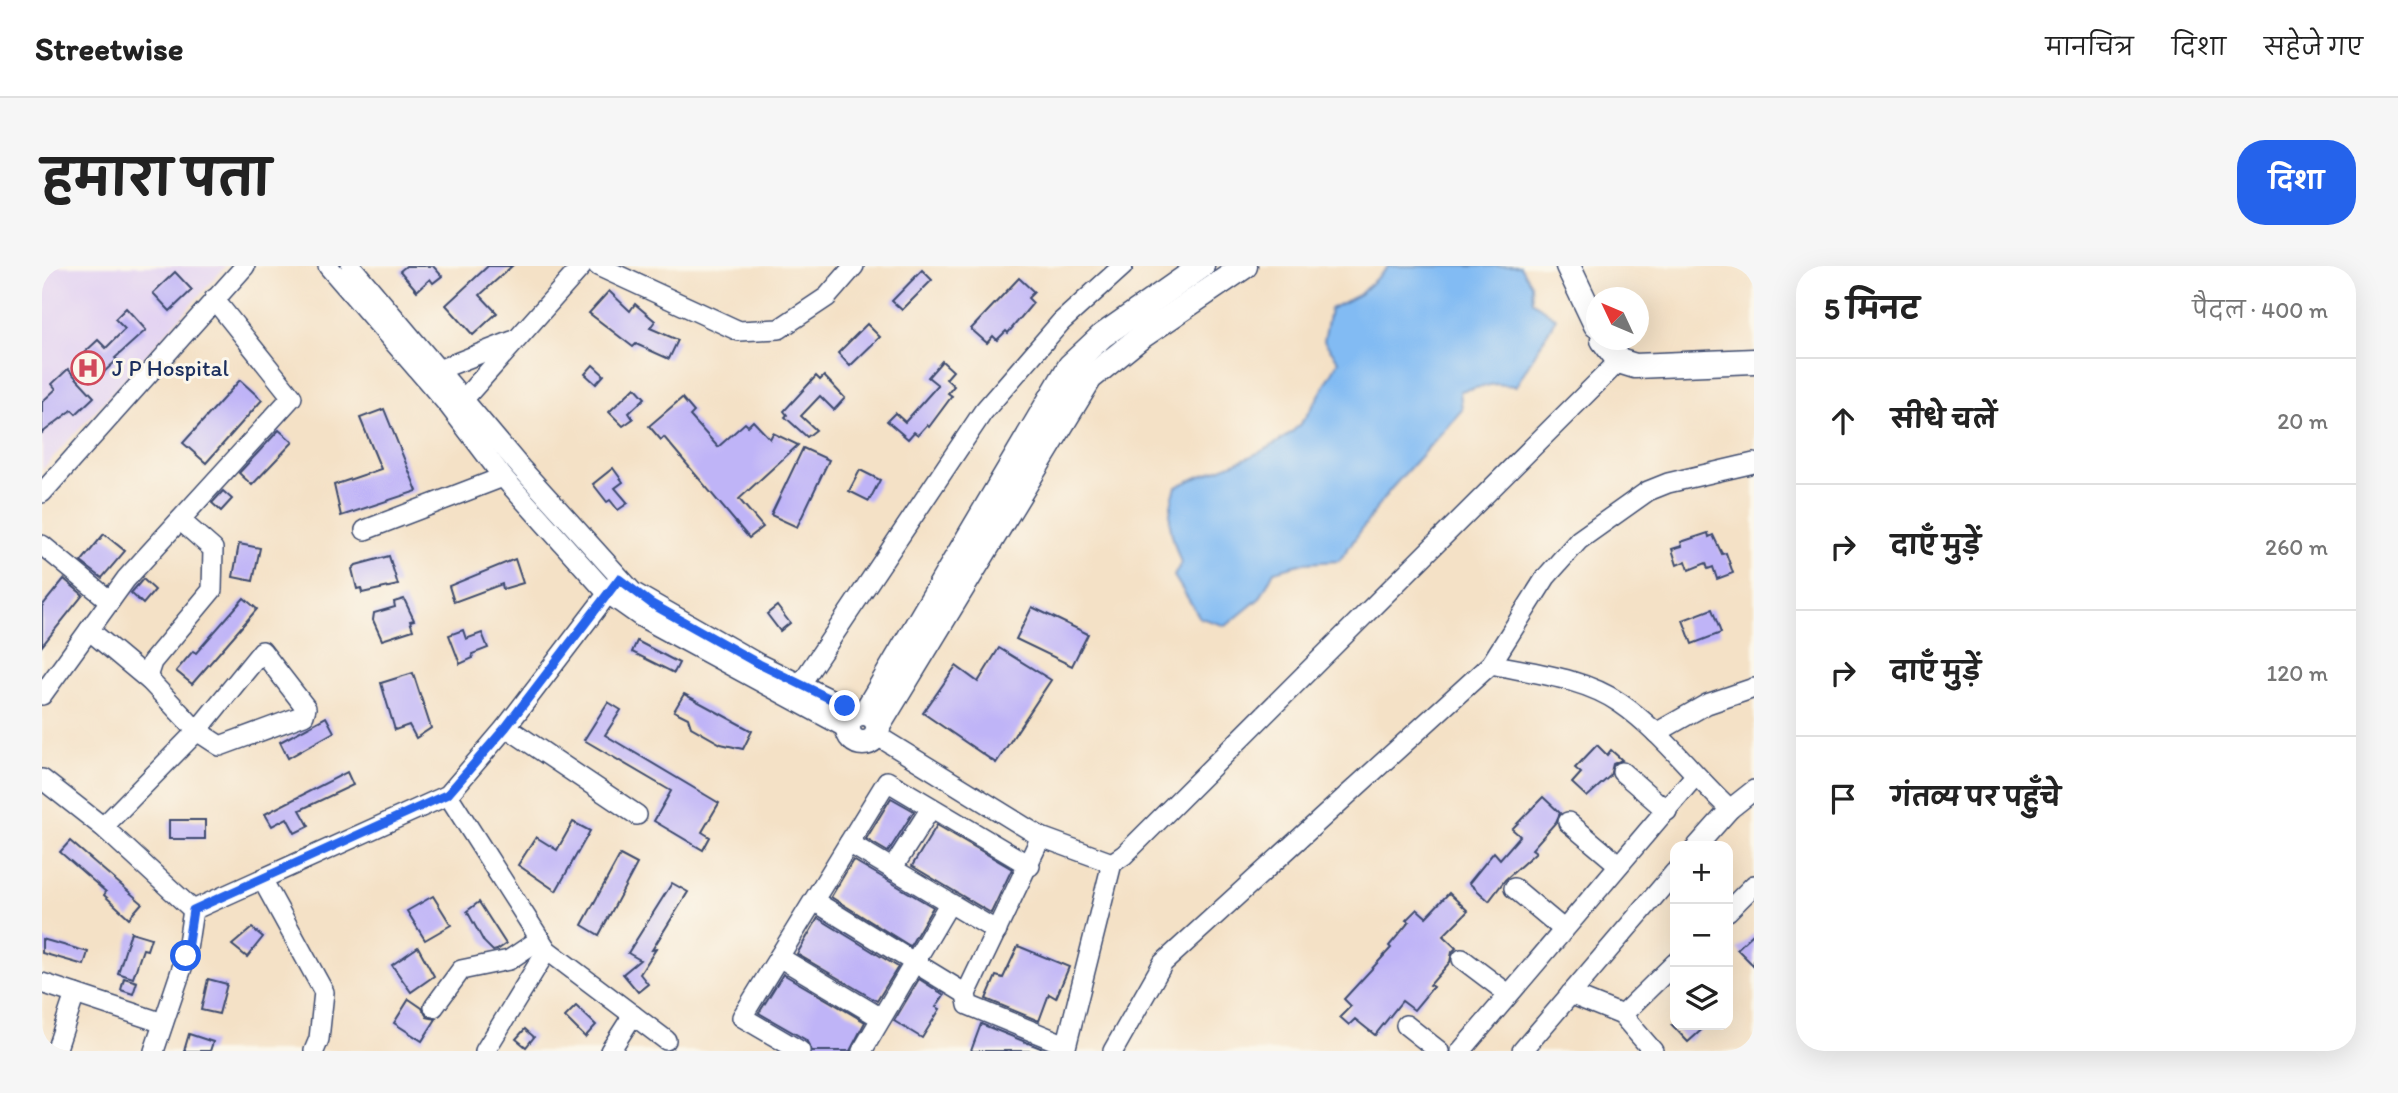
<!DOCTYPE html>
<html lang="hi">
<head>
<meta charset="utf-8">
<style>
  :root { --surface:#fff; --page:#f6f6f6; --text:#222; --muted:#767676; --line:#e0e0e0; --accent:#2563eb }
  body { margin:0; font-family:Itim,"Playpen Sans Deva",sans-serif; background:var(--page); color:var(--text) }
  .controls { position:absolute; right:21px; bottom:21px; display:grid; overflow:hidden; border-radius:14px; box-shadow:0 7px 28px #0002 }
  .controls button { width:63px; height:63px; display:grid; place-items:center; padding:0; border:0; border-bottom:2px solid var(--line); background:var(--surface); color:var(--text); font:35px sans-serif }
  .compass { position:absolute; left:1544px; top:21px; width:63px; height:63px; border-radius:50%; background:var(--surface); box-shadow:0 7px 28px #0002; rotate:314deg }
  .stop { position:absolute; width:21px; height:21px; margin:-16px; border:5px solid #2563eb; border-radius:50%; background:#fff }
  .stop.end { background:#2563eb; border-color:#fff; box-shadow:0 2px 7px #0008 }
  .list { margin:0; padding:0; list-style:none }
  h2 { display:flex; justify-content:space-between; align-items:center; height:91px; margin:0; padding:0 28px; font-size:30px }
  h2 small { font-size:23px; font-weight:400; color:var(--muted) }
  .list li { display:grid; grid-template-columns:46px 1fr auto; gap:21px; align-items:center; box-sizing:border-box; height:126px; padding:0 28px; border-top:2px solid var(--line) }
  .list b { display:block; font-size:26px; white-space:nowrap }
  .list em { font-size:23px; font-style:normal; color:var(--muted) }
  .icon { flex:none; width:38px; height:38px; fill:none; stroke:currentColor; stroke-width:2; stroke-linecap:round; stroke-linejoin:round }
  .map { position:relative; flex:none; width:1712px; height:785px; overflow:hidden; border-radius:28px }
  header { display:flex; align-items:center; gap:42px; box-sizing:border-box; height:98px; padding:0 35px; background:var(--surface); border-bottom:2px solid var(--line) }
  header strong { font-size:33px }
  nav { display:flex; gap:38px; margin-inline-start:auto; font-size:24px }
  .intro { display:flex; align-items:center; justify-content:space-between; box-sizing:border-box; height:168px; padding:0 42px }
  h1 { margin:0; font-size:49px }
  .button { padding:18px 32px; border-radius:28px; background:var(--accent); color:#fff; font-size:24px; font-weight:700 }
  main { display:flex; gap:42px; padding:0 42px }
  aside { flex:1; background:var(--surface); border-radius:28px; box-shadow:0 7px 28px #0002 }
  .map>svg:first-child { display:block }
</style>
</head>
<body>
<header>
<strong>Streetwise</strong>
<nav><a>मानचित्र</a><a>दिशा</a><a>सहेजे गए</a></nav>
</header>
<div class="intro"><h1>हमारा पता</h1><a class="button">दिशा</a></div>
<main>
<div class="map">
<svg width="1712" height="785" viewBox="0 0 1712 785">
  <rect width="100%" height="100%" fill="#fbf7ec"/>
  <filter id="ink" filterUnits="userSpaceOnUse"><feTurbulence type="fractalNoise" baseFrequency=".0143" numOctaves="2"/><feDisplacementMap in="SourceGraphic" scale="14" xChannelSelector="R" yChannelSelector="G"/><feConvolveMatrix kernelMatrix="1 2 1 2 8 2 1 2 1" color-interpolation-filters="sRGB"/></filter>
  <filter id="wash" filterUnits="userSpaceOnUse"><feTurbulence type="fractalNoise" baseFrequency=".00686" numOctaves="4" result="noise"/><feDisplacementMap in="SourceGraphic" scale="28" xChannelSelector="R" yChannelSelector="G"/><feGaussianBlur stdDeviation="1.57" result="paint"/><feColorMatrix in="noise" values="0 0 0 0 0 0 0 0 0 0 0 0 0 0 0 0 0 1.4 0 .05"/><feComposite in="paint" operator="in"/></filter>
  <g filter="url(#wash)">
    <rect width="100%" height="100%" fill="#f4e1c6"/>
    <polygon fill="#e3d3f2" points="0,0 184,0 0,204"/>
    <path fill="#82bbf3" stroke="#4e75a8" stroke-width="2" d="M1347,0H1478L1489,18L1490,35L1514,52L1474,120L1453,118L1418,125L1420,144L1348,224L1297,295L1262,297L1232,305L1218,332L1184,360L1158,352L1132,310L1139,297C1128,267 1123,252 1134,221C1173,201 1219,193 1252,164C1268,150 1285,114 1297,95L1282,75L1288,43L1318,28Z"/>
    <g id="blocks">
      <g fill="#bfb4f7">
        <polygon points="364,0 391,0 400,10 391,17 388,13 375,25 358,5"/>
        <polygon points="446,0 470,0 438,29 455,47 431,69 404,39"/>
        <polygon points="880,4 890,14 860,44 850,35"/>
        <polygon points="133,6 150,24 128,45 111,27"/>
        <polygon points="977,12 992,26 986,32 991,37 966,67 964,65 955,74 951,70 945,77 929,63"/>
        <polygon points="567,25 588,45 593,38 613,55 608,62 636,74 627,93 594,78 591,81 547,47"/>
        <polygon points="84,42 104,64 73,92 75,94 62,106 43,86 56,74 64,82 83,63 73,53"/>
        <polygon points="825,58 838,71 808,100 796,87"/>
        <polygon points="900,95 911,105 904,113 912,120 906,127 910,130 887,161 885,159 876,169 872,166 866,173 845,155 853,147 863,156 896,119 886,111"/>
        <polygon points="551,99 562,109 554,118 543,108"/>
        <polygon points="26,103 52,131 34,148 30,144 0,167 0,136 14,123 10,118"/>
        <polygon points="774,110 778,114 782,110 803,132 792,144 778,130 759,150 774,164 765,171 743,151 745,149 742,145"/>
        <polygon points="198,114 220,134 164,197 141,177"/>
        <polygon points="593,121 603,132 587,147 591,153 581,160 567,146"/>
        <polygon points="640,132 652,146 648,150 676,181 703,157 706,160 711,155 728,173 731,167 756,179 697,233 721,261 707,272 622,171 619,174 607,160"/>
        <polygon points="342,143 375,225 299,250 292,219 339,203 318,152"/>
        <polygon points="237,164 251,176 210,219 197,207"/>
        <polygon points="761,182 787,194 755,261 729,249"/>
        <polygon points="571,202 581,216 573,222 586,237 576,244 568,234 565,236 551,218"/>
        <polygon points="818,204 838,214 827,235 807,225"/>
        <polygon points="181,225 190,233 179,245 170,237"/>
        <polygon points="1666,267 1667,271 1671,269 1680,288 1684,287 1691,307 1675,313 1671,301 1666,303 1664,297 1647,304 1644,295 1635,299 1630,283 1640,280 1639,276"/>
        <polygon points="62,268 83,285 60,312 39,296"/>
        <polygon points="197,278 218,282 211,315 191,311"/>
        <polygon points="347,290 356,319 320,327 319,322 315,323 310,303 314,299"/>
        <polygon points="473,293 481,317 461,323 460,318 412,336 407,320"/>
        <polygon points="22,313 41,329 0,380 0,340"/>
        <polygon points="101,313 113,324 101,338 89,327"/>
        <polygon points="202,332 215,343 150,418 134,405 151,385 154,387"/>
        <polygon points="362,333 372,354 368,355 371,364 340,374 331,354 332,347 353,341 352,336"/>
        <polygon points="735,340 748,357 738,365 725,348"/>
        <polygon points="990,341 1046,368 1030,400 974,373"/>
        <polygon points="1670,343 1679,367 1650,378 1641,354"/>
        <polygon points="421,364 424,373 440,367 446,382 430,388 431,392 418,398 407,369"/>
        <polygon points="595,375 637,397 632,407 590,386"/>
        <polygon points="957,382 1009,414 954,497 881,447 914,400 936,416"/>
        <polygon points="371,407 389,462 374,472 367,459 353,464 339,417"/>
        <polygon points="642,428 710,465 701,483 679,478 649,461 646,452 632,445"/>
        <polygon points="566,436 579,444 563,469 677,537 660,566 668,571 661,584 612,555 629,525 542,474"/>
        <polygon points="284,451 292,466 246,492 238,476"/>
        <polygon points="1555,479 1565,489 1569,484 1580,494 1571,498 1568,510 1545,531 1530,517 1539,507 1533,502"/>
        <polygon points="305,506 311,519 258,544 267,560 253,567 245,552 230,560 223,548"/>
        <polygon points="1501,531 1518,547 1514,556 1490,583 1494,586 1463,614 1447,635 1427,617 1452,586 1458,593 1478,570 1470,563"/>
        <polygon points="849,532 872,545 846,586 824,573"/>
        <rect x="127" y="554" width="36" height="19"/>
        <polygon points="531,556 548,565 514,625 476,599 494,571 515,584"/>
        <polygon points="895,559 970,603 949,647 870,600"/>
        <polygon points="28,575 100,637 87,652 62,629 64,626 18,586"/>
        <polygon points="578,589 595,598 557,669 540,659"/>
        <polygon points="811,594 891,641 868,680 789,631"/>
        <polygon points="630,617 646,626 610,684 614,683 598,708 606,718 596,726 581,708 598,694 586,687"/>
        <polygon points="1407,627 1426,645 1401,670 1414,682 1410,686 1408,696 1388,719 1391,721 1372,744 1360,735 1333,769 1313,753 1307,759 1298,751 1309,740 1302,733 1349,682 1347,680 1367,656 1364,654 1375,643 1384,651"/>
        <polygon points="391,630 409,659 383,674 365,645"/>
        <polygon points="437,636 464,678 455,684 451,685 442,676 425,645"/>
        <polygon points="776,652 856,701 835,735 755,688"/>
        <polygon points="210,662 221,671 205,691 190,679"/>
        <polygon points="89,666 109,672 105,684 101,683 91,712 76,707"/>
        <polygon points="1712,667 1712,700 1695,683"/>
        <polygon points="0,673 46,686 42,699 0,687"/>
        <polygon points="976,680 1027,701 1014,732 1007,728 997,755 944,733 954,710 961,712"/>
        <polygon points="376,681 392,710 369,726 350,699"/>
        <polygon points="741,708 823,756 808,785 770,785 764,774 717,747"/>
        <polygon points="82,712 95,716 91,728 79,724"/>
        <polygon points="166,713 185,718 177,748 159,744"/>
        <polygon points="877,713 902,729 894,741 898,743 880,772 852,755"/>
        <polygon points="367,733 380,742 385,751 394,753 380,775 352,757"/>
        <polygon points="534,740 554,759 543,771 523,751"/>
        <polygon points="939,758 1006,785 929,785"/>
        <polygon points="1630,759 1665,759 1646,776"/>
        <polygon points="483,763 492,771 484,781 474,773"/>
        <polygon points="147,768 171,776 168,785 142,785"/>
      </g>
    </g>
  </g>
  <g filter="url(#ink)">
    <use href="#blocks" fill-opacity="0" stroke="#3c4a6e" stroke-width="2"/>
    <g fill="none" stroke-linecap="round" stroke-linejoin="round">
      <defs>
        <g id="minor">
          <polyline points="286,0 407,140 461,211 565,327 599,351 806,463"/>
          <polyline points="309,0 479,202 591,326 717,398 817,447"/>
          <polyline points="556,0 697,65 737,63 785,31 812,0"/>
          <polyline points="396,104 470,75"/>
          <polyline points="421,134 540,0"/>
          <polyline points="0,227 203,0"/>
          <polyline points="323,264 461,211"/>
          <polyline points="0,279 68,335"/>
          <polyline points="47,364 108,415 155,465 178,480 262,449 264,442 220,385 155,465 61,561"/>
          <path d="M1449,398C1491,407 1542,412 1578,437C1619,465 1651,509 1688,543"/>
          <polyline points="108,415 106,408 110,396 170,324 171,283 138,254"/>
          <polyline points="758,419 941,146 1019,56 1081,0"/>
          <polyline points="0,429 84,313 250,131 172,33"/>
          <polyline points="464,461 595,549"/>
          <polyline points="1614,467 1665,438 1712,422"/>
          <polyline points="834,469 999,571 1070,597 1082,589 1577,95"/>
          <polyline points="1580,506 1625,545"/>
          <polyline points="0,513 61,561 151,644"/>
          <polyline points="406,529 505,684 624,774"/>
          <polyline points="1526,556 1577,599"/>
          <polyline points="999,571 924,728 926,739 1024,779"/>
          <polyline points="807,577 955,665"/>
          <polyline points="1655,580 1688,543 1712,524"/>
          <polyline points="850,603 889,542"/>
          <polyline points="220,613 282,726 277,773 272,785"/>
          <polyline points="1472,622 1521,663"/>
          <polyline points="772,635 924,728"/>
          <polyline points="1686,645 1712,619"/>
          <polyline points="737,691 839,752"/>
          <polyline points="1420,693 1465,727"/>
          <polyline points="0,717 121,757"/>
          <polyline points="1528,728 1580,749 1611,785"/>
          <polyline points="392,741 419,704 467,694 498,673"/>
          <polyline points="1580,749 1633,697"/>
          <polyline points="1364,759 1397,785"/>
          <polyline points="14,785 33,728"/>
          <polyline points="112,785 144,690 151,644 406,529 464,461 577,313"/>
          <polyline points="443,785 505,684"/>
          <polyline points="568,785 591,749"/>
          <polyline points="758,785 700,751 845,515 988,600"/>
          <polyline points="820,785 907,638"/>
          <polyline points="1023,785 1070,597"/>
          <polyline points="1071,785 1121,697 1449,398 1504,311 1537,274 1606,225 1626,217 1712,197"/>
          <polyline points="1419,785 1652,511"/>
          <polyline points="1480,785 1633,606"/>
        </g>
        <g id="major">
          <polyline points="1526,0 1554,59"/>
          <polyline points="1561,74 1577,95 1593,100 1712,95"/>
          <polyline points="823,447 1028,100 1060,70 1160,0"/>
          <circle cx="821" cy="462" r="15"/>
          <polyline points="836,460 1048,112 1100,70 1203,0"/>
        </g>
      </defs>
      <use href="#minor" stroke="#3c4a6e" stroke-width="22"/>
      <use href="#major" stroke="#3c4a6e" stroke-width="27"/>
      <use href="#minor" stroke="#fff" stroke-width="19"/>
      <use href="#major" stroke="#fff" stroke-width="24"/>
    </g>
  </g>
  <g fill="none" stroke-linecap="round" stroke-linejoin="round" filter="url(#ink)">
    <polyline stroke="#2563eb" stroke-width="9" points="144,690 151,644 406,528 464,461 577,313 610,338 717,398 803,440"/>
  </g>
  <defs>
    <symbol id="hospital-ring" viewBox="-11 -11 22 22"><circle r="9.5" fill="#fbf7ec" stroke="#d1495b" stroke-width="1.5"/><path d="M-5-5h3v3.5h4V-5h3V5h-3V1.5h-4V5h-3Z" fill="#d1495b"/></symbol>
  </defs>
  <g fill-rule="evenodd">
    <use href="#hospital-ring" x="27" y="83" width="38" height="38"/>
  </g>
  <g text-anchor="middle" stroke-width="6" stroke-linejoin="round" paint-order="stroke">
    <g font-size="23" fill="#1b2f5e" stroke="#fbf7ec" text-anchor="start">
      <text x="70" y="110">J P Hospital</text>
    </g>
  </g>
</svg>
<div class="controls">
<button>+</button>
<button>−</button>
<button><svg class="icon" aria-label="layers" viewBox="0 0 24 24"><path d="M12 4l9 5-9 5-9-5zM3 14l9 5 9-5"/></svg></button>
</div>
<svg class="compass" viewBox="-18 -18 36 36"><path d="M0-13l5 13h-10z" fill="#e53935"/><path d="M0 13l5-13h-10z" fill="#767676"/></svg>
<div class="stop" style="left:144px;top:690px"></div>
<div class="stop end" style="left:803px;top:440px"></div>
</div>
<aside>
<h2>5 मिनट<small>पैदल · 400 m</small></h2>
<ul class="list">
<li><svg class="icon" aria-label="ahead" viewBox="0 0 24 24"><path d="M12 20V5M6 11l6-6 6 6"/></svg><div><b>सीधे चलें</b></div><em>20 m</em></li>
<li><svg class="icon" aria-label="right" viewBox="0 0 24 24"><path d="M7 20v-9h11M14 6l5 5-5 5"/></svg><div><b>दाएँ मुड़ें</b></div><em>260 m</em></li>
<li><svg class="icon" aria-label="right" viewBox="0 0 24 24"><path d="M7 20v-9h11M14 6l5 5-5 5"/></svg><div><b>दाएँ मुड़ें</b></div><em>120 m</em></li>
<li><svg class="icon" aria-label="arrive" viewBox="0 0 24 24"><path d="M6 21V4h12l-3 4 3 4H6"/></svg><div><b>गंतव्य पर पहुँचे</b></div></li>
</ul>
</aside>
</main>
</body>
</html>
